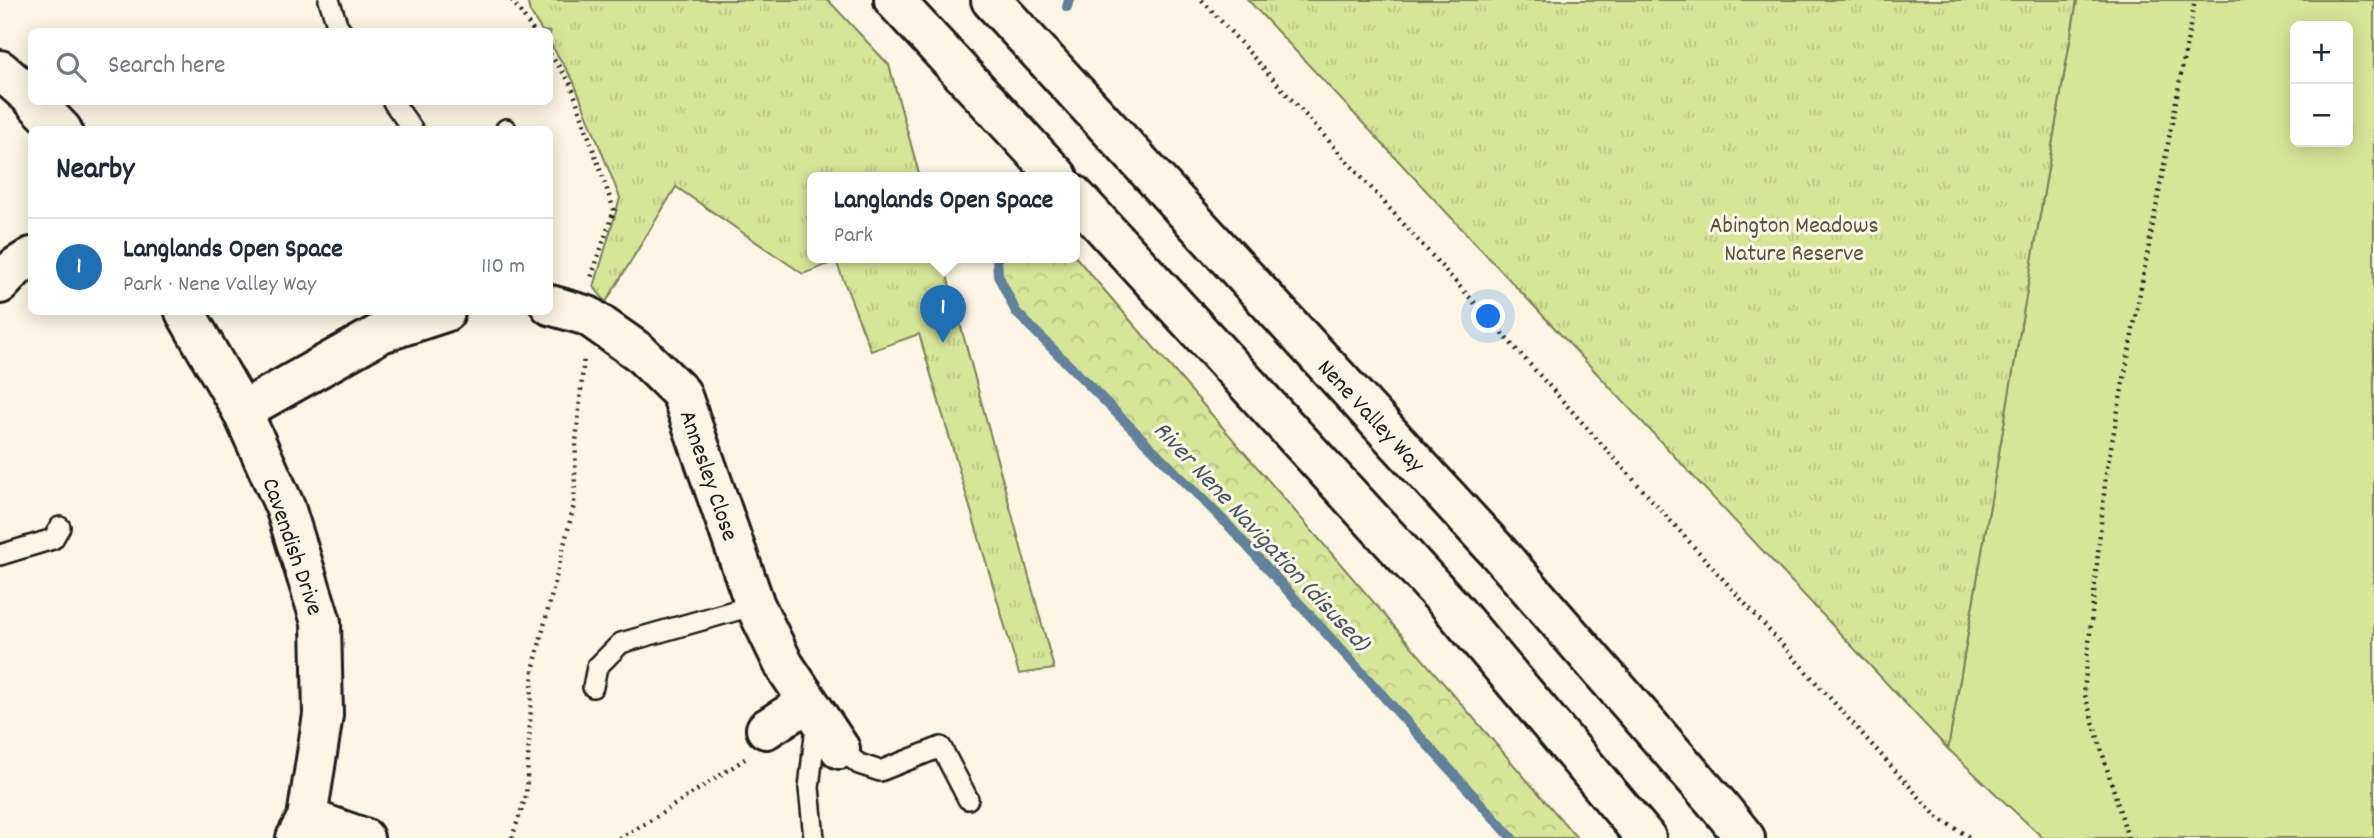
<!DOCTYPE html>
<html lang="en">
<head>
<meta charset="utf-8">
<style>
  :root { --surface:#fff; --page:#f2f2f3; --text:#1f2937; --muted:#747a83; --line:#e0e1e3; --accent:#1f6fb2 }
  body { margin:0; font-family:Dekko,sans-serif; background:var(--page); color:var(--text) }
  .controls { position:absolute; right:21px; top:21px; display:grid; overflow:hidden; border-radius:10px; box-shadow:0 4px 18px #0003 }
  .controls button { width:63px; height:63px; display:grid; place-items:center; padding:0; border:0; border-bottom:2px solid var(--line); background:var(--surface); color:var(--text); font:35px sans-serif }
  .you { position:absolute; left:1489px; top:317px; width:24px; height:24px; margin:-18px; border:5px solid #fff; border-radius:50%; background:#1a73e8; box-shadow:0 0 0 10px #1a73e833 }
  .badge { display:grid; place-items:center; width:46px; height:46px; border-radius:50%; background:var(--accent); color:#fff; font-size:23px; font-weight:700 }
  .pin { position:absolute; translate:-50% -58px; filter:drop-shadow(0 2px 4px #0008) }
  .pin::after { content:''; position:absolute; top:37px; width:24px; height:21px; background:inherit; clip-path:polygon(0 0,100% 0,50% 100%) }
  .popup { position:absolute; left:807px; top:172px; width:273px; height:91px; box-sizing:border-box; display:grid; place-content:center; border-radius:10px; background:var(--surface); filter:drop-shadow(0 2px 5px #0005); font-size:23px; white-space:nowrap; color:var(--muted) }
  .popup b { font-size:26px; color:var(--text) }
  .popup::after { content:''; position:absolute; left:50%; top:100%; margin-left:-14px; border:14px solid transparent; border-top-color:var(--surface) }
  .list { margin:0; padding:0; list-style:none }
  h2 { display:flex; justify-content:space-between; align-items:center; height:91px; margin:0; padding:0 28px; font-size:30px }
  h2 small { font-size:23px; font-weight:400; color:var(--muted) }
  .list li { display:grid; grid-template-columns:46px 1fr auto; gap:21px; align-items:center; box-sizing:border-box; height:98px; padding:0 28px; border-top:2px solid var(--line) }
  .list b { display:block; font-size:26px; white-space:nowrap }
  .list p { margin:0; font-size:23px; white-space:nowrap; color:var(--muted) }
  .list em { font-size:23px; font-style:normal; color:var(--muted) }
  .icon { flex:none; width:38px; height:38px; fill:none; stroke:currentColor; stroke-width:2; stroke-linecap:round; stroke-linejoin:round }
  .map { position:relative; flex:none; width:2374px; height:838px; overflow:hidden }
  .search { position:absolute; background:var(--surface); box-shadow:0 4px 18px #0003; left:28px; top:28px; width:525px; height:77px; display:flex; align-items:center; gap:18px; box-sizing:border-box; padding:0 24px; border-radius:10px; color:var(--muted); font-size:26px }
  .panel { position:absolute; background:var(--surface); box-shadow:0 4px 18px #0003; left:28px; top:126px; width:525px; height:189px; border-radius:10px }
  .map>svg:first-child { display:block }
</style>
</head>
<body>
<div class="map">
<svg width="2374" height="838" viewBox="0 0 2374 838">
  <defs>
    <pattern id="forest-crowns" width="20" height="18" patternUnits="userSpaceOnUse" patternTransform="scale(1.75)"><rect width="20" height="18" fill="#d7e598"/><path d="M2 6a3 3 0 1 1 6 0M12 15a3 3 0 1 1 6 0" fill="none" stroke="#b8c482"/></pattern>
    <pattern id="park-tufts" width="24" height="20" patternUnits="userSpaceOnUse" patternTransform="scale(1.75)"><rect width="24" height="20" fill="#d7e598"/><path d="M3 7l-1-3M5 7V3M7 7l1-3M15 17l-1-3M17 17v-4M19 17l1-3" fill="none" stroke="#b8c482"/></pattern>
  </defs>
  <rect width="100%" height="100%" fill="#fcf5e5"/>
  <filter id="ink" filterUnits="userSpaceOnUse"><feTurbulence type="fractalNoise" baseFrequency=".0143" numOctaves="2"/><feDisplacementMap in="SourceGraphic" scale="14" xChannelSelector="R" yChannelSelector="G"/><feConvolveMatrix kernelMatrix="1 2 1 2 8 2 1 2 1" color-interpolation-filters="sRGB"/></filter>
  <g filter="url(#ink)">
    <path fill="#d7e598" stroke="#7a805a" stroke-width="2" fill-rule="evenodd" d="M2077,0H2374V838H2043L1948,749ZM2295,26H2348V142H2295Z"/>
    <polygon fill="url(#forest-crowns)" stroke="#7a805a" stroke-width="2" points="1074,255 1577,838 1512,838 1229,525 1016,312 998,275 997,257 1074,257"/>
    <g fill="url(#park-tufts)" stroke="#7a805a" stroke-width="2">
      <polygon points="527,0 828,0 889,65 920,177 812,177 812,257 942,257 1054,669 1019,674 919,334 871,351 836,261 803,274 676,187 606,302 594,287 620,198 573,80 550,43 550,32 542,31 530,12"/>
      <polygon points="1248,0 2077,0 1948,749"/>
    </g>
    <g fill="none" stroke-linecap="round" stroke-linejoin="round">
      <g stroke="#62819a" stroke-width="10">
        <polyline points="1067,7 1069,0"/>
        <polyline points="997,257 998,275 1016,312 1228,525 1512,838"/>
      </g>
      <defs>
        <g id="lane">
          <polyline points="329,0 337,24 342,32"/>
          <polyline points="393,102 413,130"/>
          <polyline points="506,130 506,129"/>
          <polyline points="0,555 53,539 60,527"/>
          <polyline points="593,687 597,667 621,643 755,605"/>
          <polyline points="840,749 859,764 880,771 941,747 968,799"/>
          <polyline points="814,838 809,788 817,717"/>
        </g>
        <g id="street">
          <polyline points="0,70 32,98"/>
          <polyline points="35,102 62,130"/>
          <polyline points="0,284 16,267 32,257"/>
          <polyline points="550,305 588,316 639,352 681,393 755,605 784,665 840,749"/>
          <polyline points="185,312 242,411 285,507 321,622 323,715 307,818 296,838"/>
          <polyline points="242,411 381,333 445,312"/>
          <polyline points="766,729 808,702"/>
          <polyline points="307,818 364,838"/>
        </g>
        <g id="highway">
          <polyline points="894,0 1058,177"/>
          <polyline points="991,0 1497,551 1720,807 1745,838"/>
          <polyline points="1074,195 1450,605 1646,838"/>
        </g>
      </defs>
      <use href="#lane" stroke="#1c1c1c" stroke-width="24"/>
      <use href="#street" stroke="#1c1c1c" stroke-width="44"/>
      <use href="#highway" stroke="#1c1c1c" stroke-width="44"/>
      <g stroke="#1c1c1c" stroke-width="4.5" stroke-dasharray="2 5" stroke-linecap="butt">
        <polyline points="512,0 534,32"/>
        <polyline points="1202,0 1937,817 1971,838"/>
        <polyline points="550,54 570,82 614,210 591,278"/>
        <polyline points="512,838 526,796 533,670 574,505 576,442 584,357"/>
        <polyline points="619,838 645,824 745,759"/>
        <polyline points="2128,838 2084,692 2106,474 2195,0"/>
      </g>
      <use href="#lane" stroke="#fcf5e5" stroke-width="19"/>
      <use href="#street" stroke="#fcf5e5" stroke-width="38"/>
      <use href="#highway" stroke="#fcf5e5" stroke-width="38"/>
    </g>
  </g>
  <g text-anchor="middle" stroke-width="6" stroke-linejoin="round" paint-order="stroke">
    <g font-size="24" fill="#545841" stroke="#fcf5e5">
      <text x="1794" y="232">Abington Meadows<tspan x="1794" dy="28">Nature Reserve</tspan></text>
    </g>
    <g font-size="24" fill="#1c1c1c" stroke="#fcf5e5">
      <text transform="translate(1372 415) rotate(47)" y="8">Nene Valley Way</text>
      <text transform="translate(710 475) rotate(71)" y="8">Annesley Close</text>
      <text transform="translate(294 546) rotate(71)" y="8">Cavendish Drive</text>
    </g>
    <g font-size="26" font-style="italic" fill="#455766" stroke="#fcf5e5">
      <text transform="translate(1263 535) rotate(47)" y="9">River Nene Navigation (disused)</text>
    </g>
  </g>
</svg>
<div class="controls">
<button>+</button>
<button>−</button>
</div>
<div class="you"></div>
<div class="pin badge" style="left:943px;top:343px">1</div>
<div class="popup"><b>Langlands Open Space</b>Park</div>
<div class="search"><svg class="icon" aria-label="search" viewBox="0 0 24 24"><circle cx="10" cy="10" r="6"/><path d="M15 15l6 6"/></svg>Search here</div>
<section class="panel">
<h2>Nearby<small></small></h2>
<ul class="list">
<li><span class="badge">1</span><div><b>Langlands Open Space</b><p>Park · Nene Valley Way</p></div><em>110 m</em></li>
</ul>
</section>
</div>
</body>
</html>
